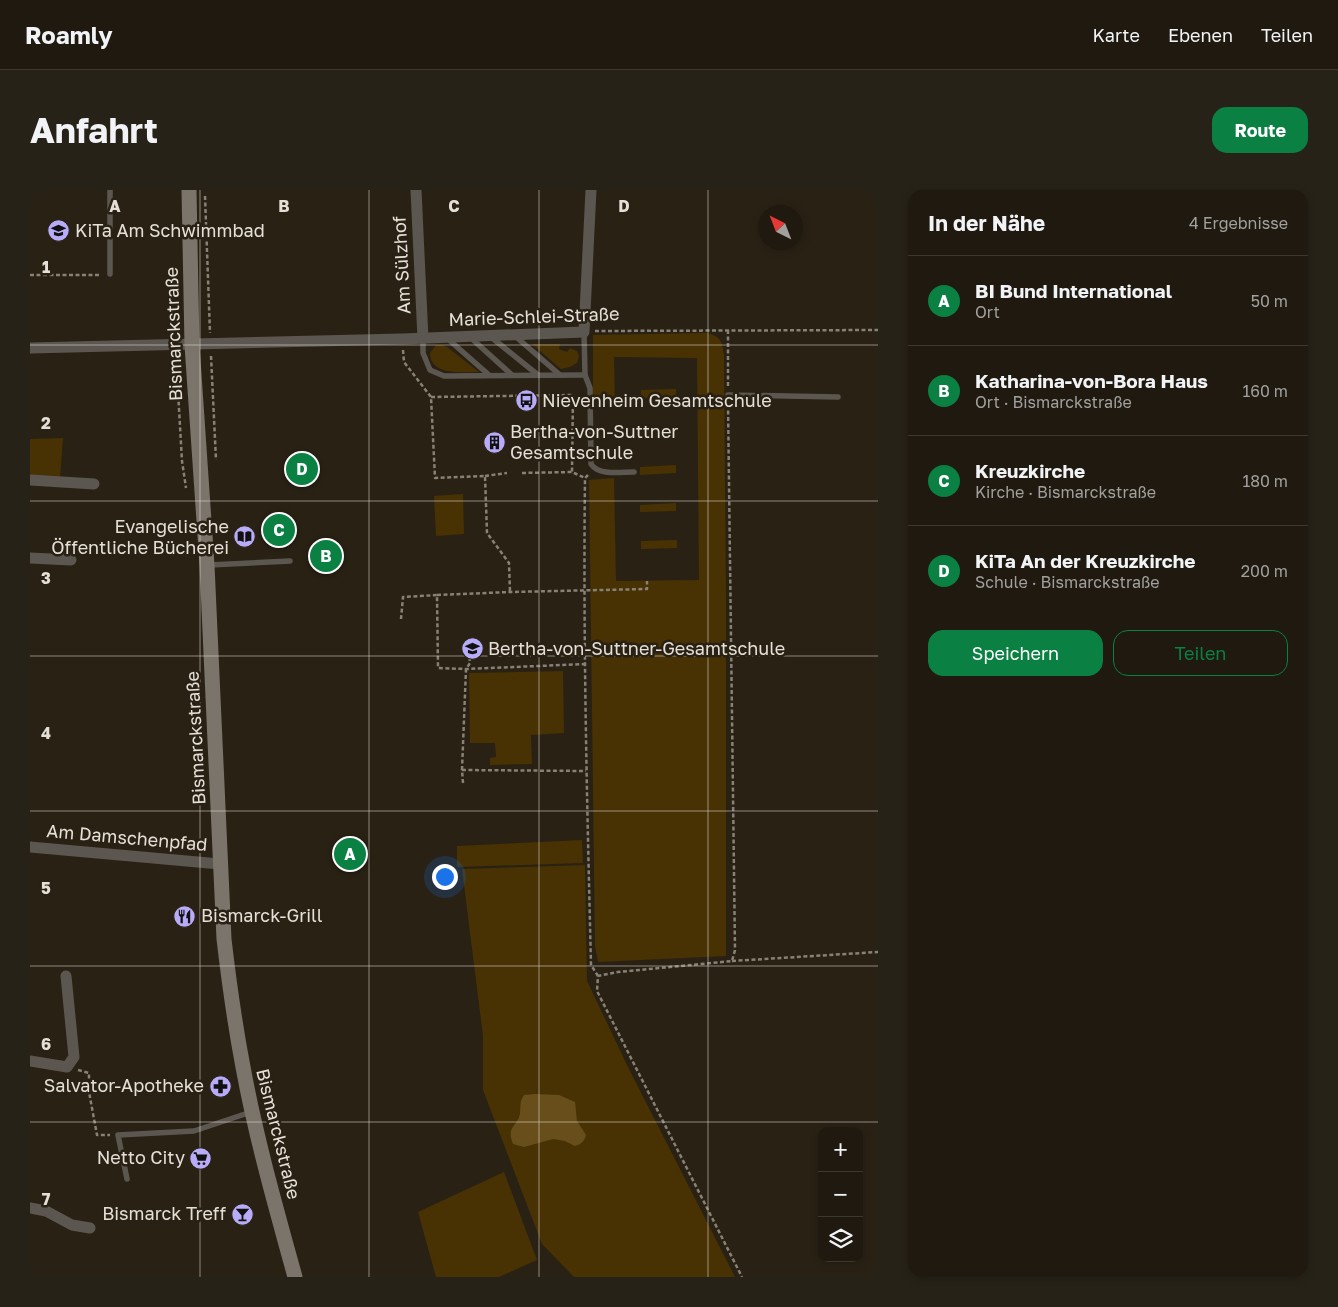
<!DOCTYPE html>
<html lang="de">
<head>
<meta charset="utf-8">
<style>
  :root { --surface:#1f190f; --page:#272218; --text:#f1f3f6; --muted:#a1a09e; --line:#3c382f; --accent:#0b8043 }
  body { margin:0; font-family:"Golos Text",sans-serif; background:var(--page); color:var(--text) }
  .controls { position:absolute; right:15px; bottom:15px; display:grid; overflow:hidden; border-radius:10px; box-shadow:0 2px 8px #0003 }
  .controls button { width:45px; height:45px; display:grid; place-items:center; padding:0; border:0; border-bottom:1px solid var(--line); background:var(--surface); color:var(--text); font:25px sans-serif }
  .compass { position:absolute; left:728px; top:15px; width:45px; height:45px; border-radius:50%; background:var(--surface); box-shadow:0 2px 8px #0003; rotate:318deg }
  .you { position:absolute; left:414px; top:686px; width:18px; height:18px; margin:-12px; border:4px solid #fff; border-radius:50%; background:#1a73e8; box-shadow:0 0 0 8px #1a73e833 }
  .badge { display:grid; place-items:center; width:32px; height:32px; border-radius:50%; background:var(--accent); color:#fff; font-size:16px; font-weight:700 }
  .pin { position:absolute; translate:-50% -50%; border:2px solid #fff; box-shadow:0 1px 5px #0006 }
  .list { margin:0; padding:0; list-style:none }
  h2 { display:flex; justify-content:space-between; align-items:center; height:65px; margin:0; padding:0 20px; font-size:21px }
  h2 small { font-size:16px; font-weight:400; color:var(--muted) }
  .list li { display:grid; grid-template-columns:32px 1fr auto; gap:15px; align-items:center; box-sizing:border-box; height:90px; padding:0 20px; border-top:1px solid var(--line) }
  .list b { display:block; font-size:19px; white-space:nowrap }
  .list p { margin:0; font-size:16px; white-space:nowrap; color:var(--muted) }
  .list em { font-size:16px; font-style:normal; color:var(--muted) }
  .actions { display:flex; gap:10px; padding:15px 20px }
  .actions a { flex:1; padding:11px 0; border:1px solid var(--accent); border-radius:15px; text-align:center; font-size:18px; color:var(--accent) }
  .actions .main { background:var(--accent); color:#fff }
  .icon { flex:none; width:28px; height:28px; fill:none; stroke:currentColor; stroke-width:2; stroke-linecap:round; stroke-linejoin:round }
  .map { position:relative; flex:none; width:848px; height:1087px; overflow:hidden; border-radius:15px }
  header { display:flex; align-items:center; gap:30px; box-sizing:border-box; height:70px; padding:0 25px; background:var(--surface); border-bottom:1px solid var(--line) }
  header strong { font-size:24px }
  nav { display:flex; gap:28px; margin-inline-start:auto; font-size:18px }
  .intro { display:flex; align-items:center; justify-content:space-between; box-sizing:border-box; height:120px; padding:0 30px }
  h1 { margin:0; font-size:35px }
  .button { padding:12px 22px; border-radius:15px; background:var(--accent); color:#fff; font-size:18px; font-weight:700 }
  main { display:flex; gap:30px; padding:0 30px }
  aside { flex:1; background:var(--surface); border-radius:15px; box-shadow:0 2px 8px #0003 }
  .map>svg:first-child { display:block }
</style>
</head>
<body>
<header>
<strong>Roamly</strong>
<nav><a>Karte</a><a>Ebenen</a><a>Teilen</a></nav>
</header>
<div class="intro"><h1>Anfahrt</h1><a class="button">Route</a></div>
<main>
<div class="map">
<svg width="848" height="1087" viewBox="0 0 848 1087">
  <rect width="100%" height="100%" fill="#292114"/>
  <g fill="#483204">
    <path d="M677,143C691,147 692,151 694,165L696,415V766L568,772L565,756L559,290L584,288L586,391L669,390L667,168L584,167L585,215H563V145Z"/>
    <polygon points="502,154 530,154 529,159 537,162 540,158 547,161 549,166 547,173 540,177 531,179"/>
    <path d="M406,155H412L417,157L449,182C433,182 400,186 400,163Z"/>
    <polygon points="646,199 646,207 611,208 611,200"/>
    <polygon points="647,238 647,246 611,247 611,239"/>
    <polygon points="33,248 30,288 0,286 0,249"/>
    <polygon points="646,275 646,283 610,285 610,277"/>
    <polygon points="433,304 434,344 406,346 404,306"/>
    <polygon points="646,313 646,321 610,322 610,315"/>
    <polygon points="647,350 647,358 611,359 611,351"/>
    <polygon points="533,481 534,543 501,545 502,574 460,575 460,568 466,567 465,553 440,553 439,483"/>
    <polygon points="552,650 553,673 427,677 427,656"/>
    <polygon points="555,675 557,791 598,877 705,1087 544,1087 512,1054 453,900 453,846 432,679"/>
    <polygon points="474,982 507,1070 469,1087 406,1087 388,1022"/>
  </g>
  <path fill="#684e1a" d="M505,904L529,905L545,912L547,931L556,945C554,952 551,954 545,956L535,951L523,949L494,957L483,954C476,936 487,937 490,924C491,915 489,913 494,905Z"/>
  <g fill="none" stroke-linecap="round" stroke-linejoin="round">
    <g stroke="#878176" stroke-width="2.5" stroke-dasharray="4 2.5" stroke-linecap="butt">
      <polyline points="175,6 180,143"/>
      <polyline points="0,85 71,85"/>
      <polyline points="146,129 146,143"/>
      <polyline points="698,140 698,196"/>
      <polyline points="565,141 848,140"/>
      <polyline points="373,160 374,172 401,207 405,288 455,286 457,343 479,373 480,402"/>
      <polyline points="146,166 152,271 156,298"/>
      <polyline points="181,166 186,270"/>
      <polyline points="401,207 543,205 542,282 555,288"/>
      <polyline points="698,214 705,760 702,771 588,782 568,786 567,801 712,1087"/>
      <polyline points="492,283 542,282"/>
      <path d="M558,285L555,288C553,451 557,613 561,775L568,786"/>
      <polyline points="455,286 477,283"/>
      <polyline points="407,405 480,402 617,399 617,391"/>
      <polyline points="371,429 373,407 407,405 408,478 436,479 556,474"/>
      <polyline points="432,580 436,479 440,473 439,461"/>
      <polyline points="433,593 432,580 556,581"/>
      <polyline points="702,771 848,762"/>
      <polyline points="48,880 59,883 59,902 67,945 80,945"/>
    </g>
    <g stroke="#5b5750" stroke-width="5.5">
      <polyline points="80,84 80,0"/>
      <path d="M554,142L555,185L560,198L561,274C569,286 590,282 604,282"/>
      <polyline points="485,146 530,185"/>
      <polyline points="461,147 508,185"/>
      <polyline points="441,148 482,185"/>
      <polyline points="393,149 393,163 400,180 414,186 555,185"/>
      <polyline points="418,149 459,185"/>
      <polyline points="698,205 808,207"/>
      <polyline points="179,375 260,371"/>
      <polyline points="97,989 88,945 164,941 221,922"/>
    </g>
    <g stroke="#5b5750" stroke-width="11">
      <polyline points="386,0 393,149"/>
      <polyline points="0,158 372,149 554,142 561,0"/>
      <polyline points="0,290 64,294"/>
      <polyline points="0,368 41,370"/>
      <polyline points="0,657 190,674"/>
      <polyline points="0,871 37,877 44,867 36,786"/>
      <polyline points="0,1018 16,1021 42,1035 60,1038"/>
    </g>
    <path stroke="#7a746a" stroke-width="15" d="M159,0L162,155L177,375L194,749C199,792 205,835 213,877C226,948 246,1018 265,1087"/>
  </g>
  <path fill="none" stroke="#e5e0d7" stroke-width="1" stroke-opacity="0.55" d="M170,0V1087M339,0V1087M509,0V1087M678,0V1087M0,155H848M0,311H848M0,466H848M0,621H848M0,776H848M0,932H848"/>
  <defs>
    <symbol id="school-disc" viewBox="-11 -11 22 22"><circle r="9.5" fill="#b8abf7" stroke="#292114"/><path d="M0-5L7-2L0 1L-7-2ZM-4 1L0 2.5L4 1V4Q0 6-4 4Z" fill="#111"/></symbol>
    <symbol id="bus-disc" viewBox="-11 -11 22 22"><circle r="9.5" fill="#b8abf7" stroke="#292114"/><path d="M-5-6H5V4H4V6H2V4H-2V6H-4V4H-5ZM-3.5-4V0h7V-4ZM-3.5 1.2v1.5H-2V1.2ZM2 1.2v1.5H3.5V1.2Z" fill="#111"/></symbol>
    <symbol id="building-disc" viewBox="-11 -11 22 22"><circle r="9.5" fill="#b8abf7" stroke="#292114"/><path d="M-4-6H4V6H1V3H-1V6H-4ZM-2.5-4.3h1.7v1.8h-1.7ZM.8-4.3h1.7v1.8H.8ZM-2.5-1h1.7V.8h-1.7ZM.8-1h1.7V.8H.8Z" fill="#111"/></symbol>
    <symbol id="library-disc" viewBox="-11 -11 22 22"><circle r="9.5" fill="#b8abf7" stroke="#292114"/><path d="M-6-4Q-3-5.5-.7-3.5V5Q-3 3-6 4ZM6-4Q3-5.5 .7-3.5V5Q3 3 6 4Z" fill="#111"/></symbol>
    <symbol id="restaurant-disc" viewBox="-11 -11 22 22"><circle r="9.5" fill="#b8abf7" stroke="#292114"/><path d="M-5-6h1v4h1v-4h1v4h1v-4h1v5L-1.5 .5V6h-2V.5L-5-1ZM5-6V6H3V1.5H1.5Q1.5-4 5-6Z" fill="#111"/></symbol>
    <symbol id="pharmacy-disc" viewBox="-11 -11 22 22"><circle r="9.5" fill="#b8abf7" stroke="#292114"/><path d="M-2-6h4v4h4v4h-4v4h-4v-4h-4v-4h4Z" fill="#111"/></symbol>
    <symbol id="supermarket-disc" viewBox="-11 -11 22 22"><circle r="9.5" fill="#b8abf7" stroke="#292114"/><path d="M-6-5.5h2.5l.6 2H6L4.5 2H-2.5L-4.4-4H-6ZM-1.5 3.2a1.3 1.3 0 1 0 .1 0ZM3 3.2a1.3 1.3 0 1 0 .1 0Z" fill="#111"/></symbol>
    <symbol id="bar-disc" viewBox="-11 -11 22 22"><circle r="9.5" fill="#b8abf7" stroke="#292114"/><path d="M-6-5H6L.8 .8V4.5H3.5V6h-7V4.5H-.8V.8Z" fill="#111"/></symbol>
  </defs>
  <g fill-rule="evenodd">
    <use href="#school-disc" x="16" y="28" width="25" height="25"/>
    <use href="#bus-disc" x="484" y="198" width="25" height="25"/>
    <use href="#building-disc" x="452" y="240" width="25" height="25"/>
    <use href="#library-disc" x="202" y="334" width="25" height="25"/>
    <use href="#school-disc" x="430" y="446" width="25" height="25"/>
    <use href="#restaurant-disc" x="142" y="714" width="25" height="25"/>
    <use href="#pharmacy-disc" x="178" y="884" width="25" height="25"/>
    <use href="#supermarket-disc" x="158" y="956" width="25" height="25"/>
    <use href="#bar-disc" x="200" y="1012" width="25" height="25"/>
  </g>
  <g text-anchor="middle" stroke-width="5" stroke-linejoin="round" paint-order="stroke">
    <g font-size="18" fill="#e5e0d7" stroke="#292114" text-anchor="start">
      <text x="45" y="47">KiTa Am Schwimmbad</text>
      <text x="512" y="217">Nievenheim Gesamtschule</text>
      <text x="480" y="248">Bertha-von-Suttner<tspan x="480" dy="21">Gesamtschule</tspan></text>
      <text x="199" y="343" text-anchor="end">Evangelische<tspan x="199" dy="21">Öffentliche Bücherei</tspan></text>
      <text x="458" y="465">Bertha-von-Suttner-Gesamtschule</text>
      <text x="171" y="732">Bismarck-Grill</text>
      <text x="174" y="902" text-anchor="end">Salvator-Apotheke</text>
      <text x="155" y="974" text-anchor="end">Netto City</text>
      <text x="196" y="1030" text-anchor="end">Bismarck Treff</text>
    </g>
    <g font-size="18" fill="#e5e0d7" stroke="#292114">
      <text transform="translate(372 75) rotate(-93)" y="6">Am Sülzhof</text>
      <text transform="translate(504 127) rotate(-2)" y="6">Marie-Schlei-Straße</text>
      <text transform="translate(144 144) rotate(-92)" y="6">Bismarckstraße</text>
      <text transform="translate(166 548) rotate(-93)" y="6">Bismarckstraße</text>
      <text transform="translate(97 648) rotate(5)" y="6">Am Damschenpfad</text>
      <text transform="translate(248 944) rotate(76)" y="6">Bismarckstraße</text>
    </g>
  </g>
  <g font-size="16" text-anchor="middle" font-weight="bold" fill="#e5e0d7" stroke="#292114" stroke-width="5" stroke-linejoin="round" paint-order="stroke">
    <text x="85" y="22">A</text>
    <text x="254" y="22">B</text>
    <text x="424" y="22">C</text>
    <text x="594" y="22">D</text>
    <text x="16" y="83">1</text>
    <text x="16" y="239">2</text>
    <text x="16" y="394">3</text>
    <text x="16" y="549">4</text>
    <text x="16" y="704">5</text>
    <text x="16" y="860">6</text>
    <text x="16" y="1015">7</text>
  </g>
</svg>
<div class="controls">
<button>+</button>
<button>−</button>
<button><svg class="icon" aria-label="layers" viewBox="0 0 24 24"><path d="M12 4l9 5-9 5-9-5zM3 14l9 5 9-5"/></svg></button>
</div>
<svg class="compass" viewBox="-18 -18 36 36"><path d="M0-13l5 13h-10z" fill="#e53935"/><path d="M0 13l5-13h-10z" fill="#a1a09e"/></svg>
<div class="you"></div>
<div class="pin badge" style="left:320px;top:664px">A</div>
<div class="pin badge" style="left:296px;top:366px">B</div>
<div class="pin badge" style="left:249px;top:340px">C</div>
<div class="pin badge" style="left:272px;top:279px">D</div>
</div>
<aside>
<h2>In der Nähe<small>4 Ergebnisse</small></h2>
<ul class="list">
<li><span class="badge">A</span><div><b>BI Bund International</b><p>Ort</p></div><em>50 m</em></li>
<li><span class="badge">B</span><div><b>Katharina-von-Bora Haus</b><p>Ort · Bismarckstraße</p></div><em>160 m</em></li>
<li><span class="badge">C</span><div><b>Kreuzkirche</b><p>Kirche · Bismarckstraße</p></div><em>180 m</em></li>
<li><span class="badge">D</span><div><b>KiTa An der Kreuzkirche</b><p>Schule · Bismarckstraße</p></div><em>200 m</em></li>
</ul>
<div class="actions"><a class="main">Speichern</a><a>Teilen</a></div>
</aside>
</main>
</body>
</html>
